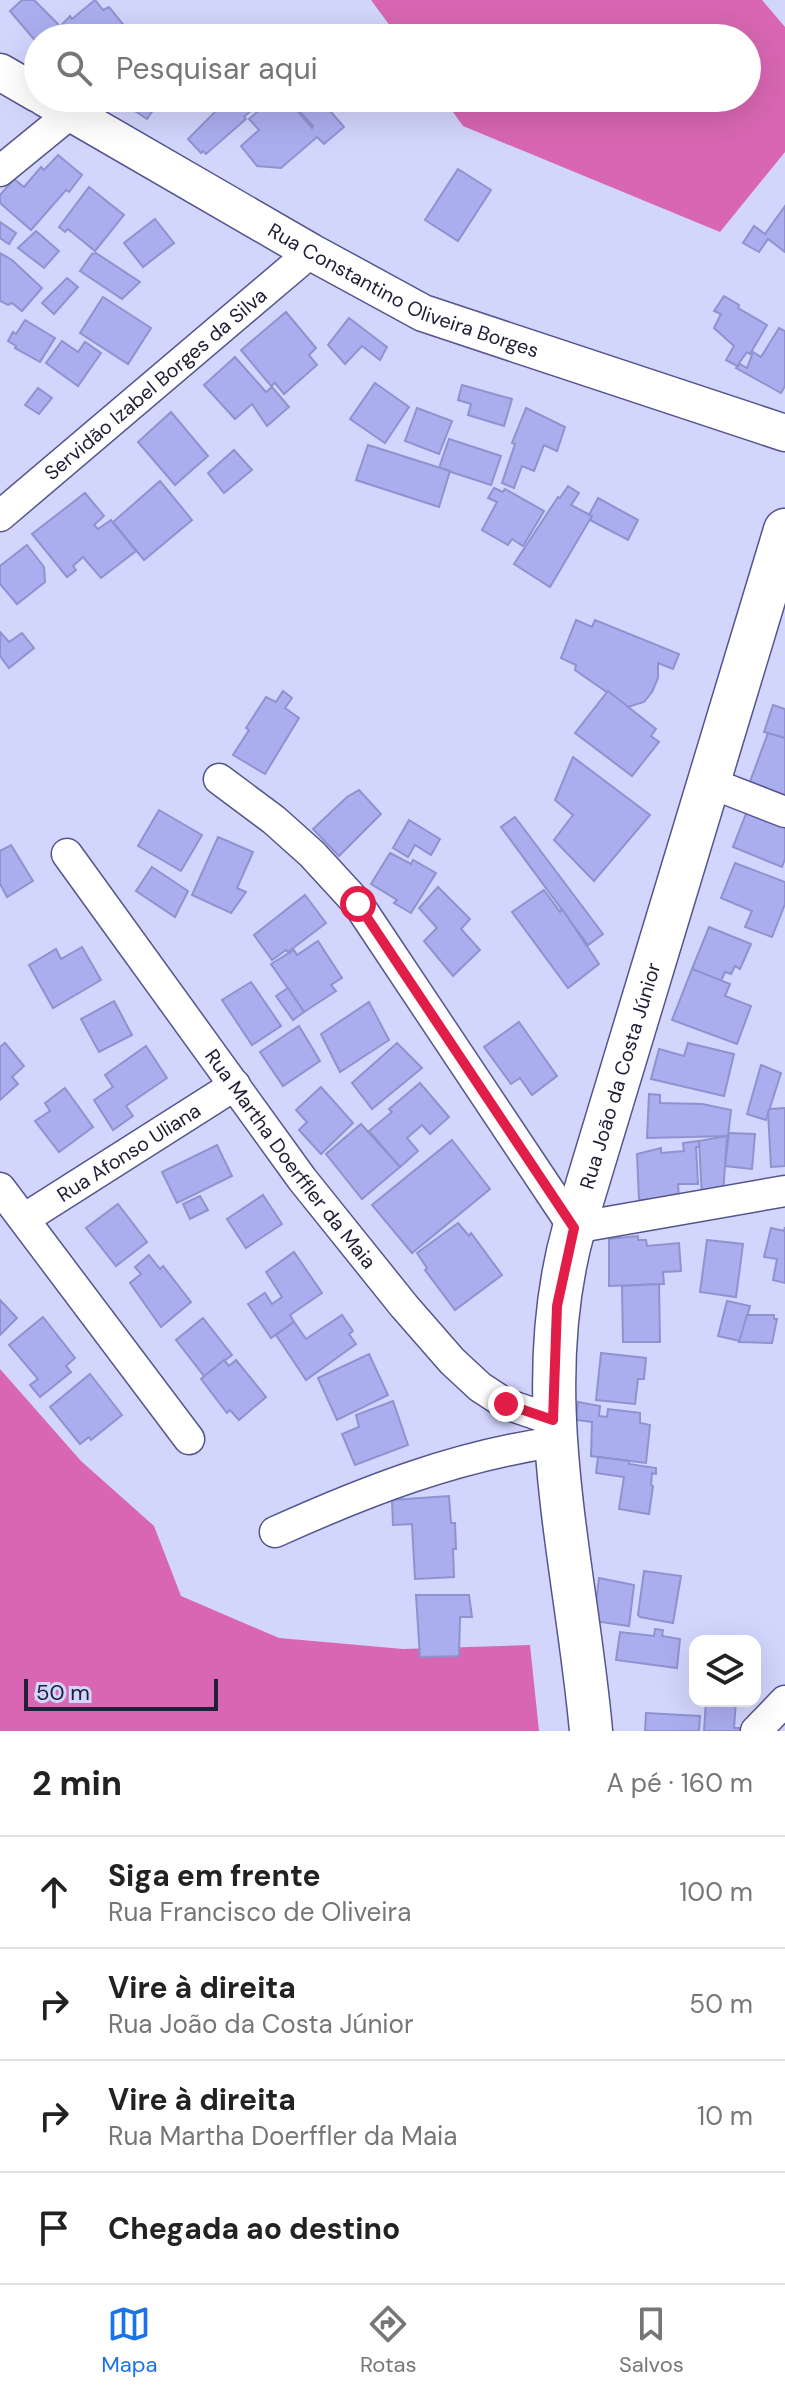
<!DOCTYPE html>
<html lang="pt">
<head>
<meta charset="utf-8">
<style>
  :root { --surface:#fff; --page:#f6f6f6; --text:#222; --muted:#767676; --line:#e0e0e0; --accent:#1a73e8 }
  body { margin:0; font-family:"DM Sans",sans-serif; background:var(--page); color:var(--text) }
  .controls { position:absolute; right:24px; bottom:24px; display:grid; overflow:hidden; border-radius:16px; box-shadow:0 8px 32px #0002 }
  .controls button { width:72px; height:72px; display:grid; place-items:center; padding:0; border:0; border-bottom:2px solid var(--line); background:var(--surface); color:var(--text); font:40px sans-serif }
  .scale { position:absolute; left:24px; bottom:20px; width:194px; box-sizing:border-box; padding-left:8px; border:4px solid #202038; border-top:0; font-size:22px; line-height:28px; white-space:nowrap; color:#202038; -webkit-text-stroke:6px #d2d5fc; paint-order:stroke }
  .stop { position:absolute; width:24px; height:24px; margin:-18px; border:6px solid #e11d48; border-radius:50%; background:#fff }
  .stop.end { background:#e11d48; border-color:#fff; box-shadow:0 2px 8px #0008 }
  .list { margin:0; padding:0; list-style:none }
  h2 { display:flex; justify-content:space-between; align-items:center; height:104px; margin:0; padding:0 32px; font-size:34px }
  h2 small { font-size:26px; font-weight:400; color:var(--muted) }
  .list li { display:grid; grid-template-columns:52px 1fr auto; gap:24px; align-items:center; box-sizing:border-box; height:112px; padding:0 32px; border-top:2px solid var(--line) }
  .list b { display:block; font-size:30px; white-space:nowrap }
  .list p { margin:0; font-size:26px; white-space:nowrap; color:var(--muted) }
  .list em { font-size:26px; font-style:normal; color:var(--muted) }
  .icon { flex:none; width:44px; height:44px; fill:none; stroke:currentColor; stroke-width:2; stroke-linecap:round; stroke-linejoin:round }
  .map { position:relative; flex:none; width:785px; height:1731px; overflow:hidden }
  .search { position:absolute; background:var(--surface); box-shadow:0 8px 32px #0002; left:24px; right:24px; top:24px; height:88px; display:flex; align-items:center; gap:20px; box-sizing:border-box; padding:0 28px; border-radius:44px; color:var(--muted); font-size:30px }
  .sheet { height:552px; background:var(--surface) }
  nav { display:flex; justify-content:space-around; align-items:center; box-sizing:border-box; height:112px; border-top:2px solid var(--line); background:var(--surface); font-size:22px; color:var(--muted) }
  nav a { display:grid; justify-items:center; gap:4px }
  nav .on { color:var(--accent) }
  .map>svg:first-child { display:block }
</style>
</head>
<body>
<div class="map">
<svg width="785" height="1731" viewBox="0 0 785 1731">
  <rect width="100%" height="100%" fill="#d2d5fc"/>
  <g fill="#d866b2">
    <polygon points="371,0 762,0 785,27 785,152 720,232 463,126 443,98 747,98 747,38 399,38"/>
    <polygon points="0,1369 81,1461 154,1526 181,1596 279,1638 403,1649 530,1645 539,1731 0,1731"/>
  </g>
  <g fill="#abaeee" stroke="#9092d0" stroke-width="2">
    <polygon points="22,0 34,0 59,25 45,38 38,38 38,44 10,11"/>
    <polygon points="95,0 103,10 109,7 131,34 126,38 49,38 70,16 72,19"/>
    <polygon points="115,98 167,98 164,102 160,100 147,119"/>
    <polygon points="208,98 265,98 244,117 246,119 206,154 203,151 201,153 188,139 214,113 216,107"/>
    <polygon points="273,98 286,98 312,128 313,126 296,107 306,98 319,98 344,127 324,144 317,137 281,168 257,166 241,146 259,130 249,119"/>
    <polygon points="58,155 82,175 69,192 66,190 31,230 0,203 0,195 14,179 24,187 41,167 44,170"/>
    <polygon points="458,169 491,190 458,241 425,220"/>
    <polygon points="89,187 124,215 95,251 68,229 65,232 59,227"/>
    <polygon points="785,206 785,252 768,239 759,252 743,243 754,226 765,234"/>
    <polygon points="155,219 174,243 143,267 124,243"/>
    <polygon points="0,222 16,233 9,244 0,238"/>
    <polygon points="36,231 59,251 44,268 18,248"/>
    <polygon points="0,253 12,260 42,288 22,311 12,303 8,305 0,301"/>
    <polygon points="96,253 140,282 122,299 80,271 92,254"/>
    <polygon points="67,278 78,287 54,314 42,303"/>
    <polygon points="724,296 739,305 738,308 767,325 750,354 747,352 737,366 726,360 734,346 714,328 721,314 714,311"/>
    <polygon points="103,297 151,328 128,364 80,333"/>
    <polygon points="286,312 316,348 309,355 317,365 284,394 275,383 271,386 241,350"/>
    <polygon points="349,318 387,347 380,360 362,346 345,364 328,345"/>
    <polygon points="25,320 55,338 40,362 15,348 16,346 8,341 13,332 16,334"/>
    <polygon points="779,328 785,331 785,386 781,393 736,368 740,364 747,368 753,352 761,357"/>
    <polygon points="62,341 78,352 85,342 101,353 78,386 46,363"/>
    <polygon points="235,357 266,392 272,387 289,407 267,426 252,404 235,419 204,385"/>
    <polygon points="375,383 409,407 385,443 350,419"/>
    <polygon points="462,385 512,399 504,426 468,415 471,404 458,400"/>
    <polygon points="38,388 52,398 39,414 25,405"/>
    <polygon points="417,408 452,421 439,454 405,441"/>
    <polygon points="526,408 565,427 557,451 544,445 534,471 522,466 514,488 502,483 515,444 512,443"/>
    <polygon points="171,412 208,456 175,485 138,442"/>
    <polygon points="449,439 501,456 491,485 439,468"/>
    <polygon points="368,445 450,471 439,507 356,480"/>
    <polygon points="234,450 252,470 224,493 208,473"/>
    <polygon points="160,481 192,520 144,560 113,522"/>
    <polygon points="568,486 579,493 571,505 592,516 550,587 514,564 558,497 560,498"/>
    <polygon points="494,488 503,492 505,489 544,511 523,546 512,539 508,545 482,530 497,502 488,498"/>
    <polygon points="85,493 104,516 94,525 98,529 111,520 136,551 101,578 83,557 73,566 76,570 67,577 32,534"/>
    <polygon points="598,498 638,520 628,540 590,520 592,516 589,515"/>
    <polygon points="27,545 44,567 45,582 17,604 0,584 0,566"/>
    <polygon points="576,620 592,627 595,620 679,654 673,669 658,663 658,678 652,692 644,702 628,707 575,670 576,665 561,658"/>
    <polygon points="0,632 9,642 22,633 34,648 9,668 0,656"/>
    <polygon points="283,691 292,698 285,708 299,718 265,774 233,755 249,730 246,728 266,697 276,702"/>
    <polygon points="608,691 656,729 651,736 659,742 632,776 575,733"/>
    <polygon points="773,705 785,709 785,738 764,732"/>
    <polygon points="768,733 785,738 785,801 748,787"/>
    <polygon points="573,757 650,815 594,881 554,840 573,815 555,800"/>
    <polygon points="359,790 381,814 339,856 313,829 347,797"/>
    <polygon points="749,806 785,818 785,859 782,867 733,847"/>
    <polygon points="159,810 202,835 181,871 138,846"/>
    <polygon points="515,817 603,934 588,945 501,827"/>
    <polygon points="409,820 440,839 431,855 415,845 408,857 393,848"/>
    <polygon points="218,837 253,852 237,888 246,892 231,913 192,895"/>
    <polygon points="11,845 33,881 7,897 0,884 0,851"/>
    <polygon points="390,853 411,864 413,860 436,873 411,913 394,903 397,900 371,884"/>
    <polygon points="735,863 785,882 785,904 772,937 745,927 752,911 721,898"/>
    <polygon points="152,867 188,891 175,917 136,891"/>
    <polygon points="438,887 470,919 461,929 480,950 453,976 424,941 437,928 419,908"/>
    <polygon points="544,890 560,912 562,909 599,964 568,988 512,912"/>
    <polygon points="305,895 326,923 288,952 286,950 272,960 254,935"/>
    <polygon points="709,927 751,944 740,969 735,966 731,974 725,972 721,981 692,969"/>
    <polygon points="318,941 342,978 331,985 336,991 304,1012 271,964 294,950 297,955"/>
    <polygon points="82,947 101,980 53,1008 29,965 56,949 61,959"/>
    <polygon points="692,969 730,984 725,996 751,1006 737,1044 672,1020"/>
    <polygon points="251,982 281,1026 252,1045 222,1000"/>
    <polygon points="288,988 304,1012 293,1020 276,996"/>
    <polygon points="114,1001 132,1035 99,1052 81,1019"/>
    <polygon points="369,1002 389,1040 340,1072 321,1034"/>
    <polygon points="519,1022 557,1076 532,1095 520,1078 511,1084 484,1047"/>
    <polygon points="299,1026 320,1061 283,1086 260,1052"/>
    <polygon points="5,1043 24,1066 12,1077 18,1084 0,1100 0,1047"/>
    <polygon points="397,1043 422,1068 372,1109 352,1083"/>
    <polygon points="688,1043 734,1054 724,1096 651,1079 659,1049 684,1056"/>
    <polygon points="146,1046 167,1078 126,1106 133,1116 113,1130 94,1100 113,1087 105,1075"/>
    <polygon points="761,1065 781,1073 766,1120 747,1114"/>
    <polygon points="420,1083 449,1117 430,1134 422,1125 407,1138 418,1151 400,1167 369,1131 392,1112 389,1109"/>
    <polygon points="321,1087 353,1123 321,1154 299,1130 307,1122 296,1110"/>
    <polygon points="65,1088 93,1127 59,1152 35,1121 50,1111 45,1103"/>
    <polygon points="649,1094 660,1095 660,1103 702,1104 731,1110 728,1136 647,1138"/>
    <polygon points="785,1108 785,1166 771,1167 768,1112 770,1109"/>
    <polygon points="361,1124 400,1167 362,1199 326,1154"/>
    <polygon points="729,1133 755,1134 752,1169 725,1166"/>
    <polygon points="727,1136 723,1195 702,1198 699,1141"/>
    <polygon points="452,1140 490,1189 412,1253 372,1205"/>
    <polygon points="699,1141 699,1147 696,1147 698,1184 678,1184 679,1198 639,1200 637,1154 661,1148 661,1153 684,1151 683,1143"/>
    <polygon points="217,1145 232,1176 177,1203 162,1172"/>
    <polygon points="263,1195 282,1224 246,1248 227,1219"/>
    <polygon points="200,1196 208,1210 190,1219 183,1204"/>
    <polygon points="118,1204 147,1242 116,1266 86,1228"/>
    <polygon points="458,1223 469,1236 471,1233 502,1275 455,1310 425,1270 427,1268 417,1253"/>
    <polygon points="785,1227 785,1283 773,1280 777,1259 764,1257 771,1228 784,1231"/>
    <polygon points="638,1236 638,1240 646,1240 647,1246 679,1243 681,1271 663,1272 664,1284 609,1286 609,1239"/>
    <polygon points="707,1240 743,1244 736,1297 700,1292"/>
    <polygon points="294,1252 322,1293 290,1315 294,1322 271,1338 248,1304 265,1293 272,1304 282,1297 266,1272"/>
    <polygon points="149,1255 160,1269 163,1266 191,1302 161,1327 130,1283 141,1274 135,1267"/>
    <polygon points="659,1284 660,1342 623,1342 622,1286"/>
    <polygon points="0,1300 17,1318 0,1335"/>
    <polygon points="727,1301 750,1306 740,1341 718,1336"/>
    <polygon points="342,1315 353,1331 349,1334 356,1344 306,1380 276,1335 294,1322 306,1339"/>
    <polygon points="747,1315 774,1315 774,1319 777,1319 772,1343 739,1342"/>
    <polygon points="43,1317 75,1358 66,1366 71,1372 40,1397 30,1385 38,1379 9,1345"/>
    <polygon points="203,1318 232,1355 204,1376 176,1340"/>
    <polygon points="601,1353 646,1358 644,1379 638,1379 635,1404 596,1400"/>
    <polygon points="369,1354 388,1395 337,1420 318,1378"/>
    <polygon points="224,1360 229,1366 236,1360 266,1397 239,1420 230,1410 227,1413 201,1379"/>
    <polygon points="90,1374 122,1415 91,1440 89,1437 80,1444 50,1407"/>
    <polygon points="393,1401 408,1445 355,1465 342,1434 359,1427 356,1415"/>
    <polygon points="578,1402 600,1406 599,1416 607,1417 608,1409 640,1413 640,1423 650,1425 646,1463 591,1456 592,1422 576,1420"/>
    <polygon points="598,1457 629,1461 629,1464 656,1468 656,1474 652,1473 651,1485 653,1486 649,1514 619,1509 624,1477 596,1473"/>
    <polygon points="449,1496 451,1523 455,1523 456,1549 453,1549 454,1577 415,1579 412,1524 393,1525 392,1500"/>
    <polygon points="644,1571 681,1576 673,1623 640,1617 638,1615"/>
    <polygon points="599,1578 634,1585 629,1626 594,1621"/>
    <polygon points="416,1595 469,1595 472,1617 460,1617 459,1656 420,1657"/>
    <polygon points="655,1629 663,1630 662,1636 680,1639 677,1668 616,1660 620,1632 654,1636"/>
    <polygon points="706,1701 736,1701 734,1728 740,1728 740,1731 704,1731"/>
    <polygon points="646,1713 700,1716 699,1731 645,1731"/>
  </g>
  <g fill="none" stroke-linecap="round" stroke-linejoin="round">
    <defs>
      <g id="minor">
        <polyline points="0,171 71,113"/>
        <path id="s1" d="M0,516L311,252"/>
        <polyline points="219,779 274,820 312,854 358,904 574,1228 785,1191"/>
        <polyline points="708,782 785,812"/>
        <path id="s2" d="M67,854L302,1179L404,1306L452,1361L480,1387L506,1404L553,1420"/>
        <polyline points="0,1188 189,1439"/>
        <path id="s3" d="M24,1219L235,1085"/>
        <path d="M275,1532C366,1491 456,1456 555,1442"/>
        <polyline points="756,1731 785,1701"/>
      </g>
      <g id="tertiary">
        <polyline points="0,72 38,94"/>
        <path id="s4" d="M45,98L311,252L423,313L785,433"/>
      </g>
      <g id="secondary">
        <path id="s5" d="M591,1731C576,1563 527,1395 574,1228L785,530"/>
      </g>
    </defs>
    <use href="#minor" stroke="#55558e" stroke-width="33"/>
    <use href="#tertiary" stroke="#55558e" stroke-width="39"/>
    <use href="#secondary" stroke="#55558e" stroke-width="45"/>
    <use href="#minor" stroke="#fff" stroke-width="30"/>
    <use href="#tertiary" stroke="#fff" stroke-width="36"/>
    <use href="#secondary" stroke="#fff" stroke-width="42"/>
  </g>
  <g fill="none" stroke-linecap="round" stroke-linejoin="round">
    <polyline stroke="#e11d48" stroke-width="10" points="358,904 574,1228 557,1306 553,1420 506,1404"/>
  </g>
  <g text-anchor="middle" stroke-width="6" stroke-linejoin="round" paint-order="stroke">
    <g font-size="20" fill="#202038" stroke="#d2d5fc">
      <text dy="7" stroke="none"><textPath href="#s4" startOffset="408">Rua Constantino Oliveira Borges</textPath></text>
      <text dy="7" stroke="none"><textPath href="#s1" startOffset="204">Servidão Izabel Borges da Silva</textPath></text>
      <text dy="7" stroke="none"><textPath href="#s5" startOffset="666">Rua João da Costa Júnior</textPath></text>
      <text dy="7" stroke="none"><textPath href="#s3" startOffset="124">Rua Afonso Uliana</textPath></text>
      <text dy="7" stroke="none"><textPath href="#s2" startOffset="378">Rua Martha Doerffler da Maia</textPath></text>
    </g>
  </g>
</svg>
<div class="controls">
<button><svg class="icon" aria-label="layers" viewBox="0 0 24 24"><path d="M12 4l9 5-9 5-9-5zM3 14l9 5 9-5"/></svg></button>
</div>
<div class="scale">50 m</div>
<div class="stop" style="left:358px;top:904px"></div>
<div class="stop end" style="left:506px;top:1404px"></div>
<div class="search"><svg class="icon" aria-label="search" viewBox="0 0 24 24"><circle cx="10" cy="10" r="6"/><path d="M15 15l6 6"/></svg>Pesquisar aqui</div>
</div>
<section class="sheet">
<h2>2 min<small>A pé · 160 m</small></h2>
<ul class="list">
<li><svg class="icon" aria-label="ahead" viewBox="0 0 24 24"><path d="M12 20V5M6 11l6-6 6 6"/></svg><div><b>Siga em frente</b><p>Rua Francisco de Oliveira</p></div><em>100 m</em></li>
<li><svg class="icon" aria-label="right" viewBox="0 0 24 24"><path d="M7 20v-9h11M14 6l5 5-5 5"/></svg><div><b>Vire à direita</b><p>Rua João da Costa Júnior</p></div><em>50 m</em></li>
<li><svg class="icon" aria-label="right" viewBox="0 0 24 24"><path d="M7 20v-9h11M14 6l5 5-5 5"/></svg><div><b>Vire à direita</b><p>Rua Martha Doerffler da Maia</p></div><em>10 m</em></li>
<li><svg class="icon" aria-label="arrive" viewBox="0 0 24 24"><path d="M6 21V4h12l-3 4 3 4H6"/></svg><div><b>Chegada ao destino</b></div></li>
</ul>
</section>
<nav>
<a class="on"><svg class="icon" aria-label="map" viewBox="0 0 24 24"><path d="M3 6l6-2 6 2 6-2v14l-6 2-6-2-6 2zM9 4v14M15 6v14"/></svg>Mapa</a>
<a><svg class="icon" aria-label="directions" viewBox="0 0 24 24"><path d="M12 3l9 9-9 9-9-9zM9 14v-3h6M13 9l2 2-2 2"/></svg>Rotas</a>
<a><svg class="icon" aria-label="saved" viewBox="0 0 24 24"><path d="M7 4h10v16l-5-4-5 4z"/></svg>Salvos</a>
</nav>
</body>
</html>
